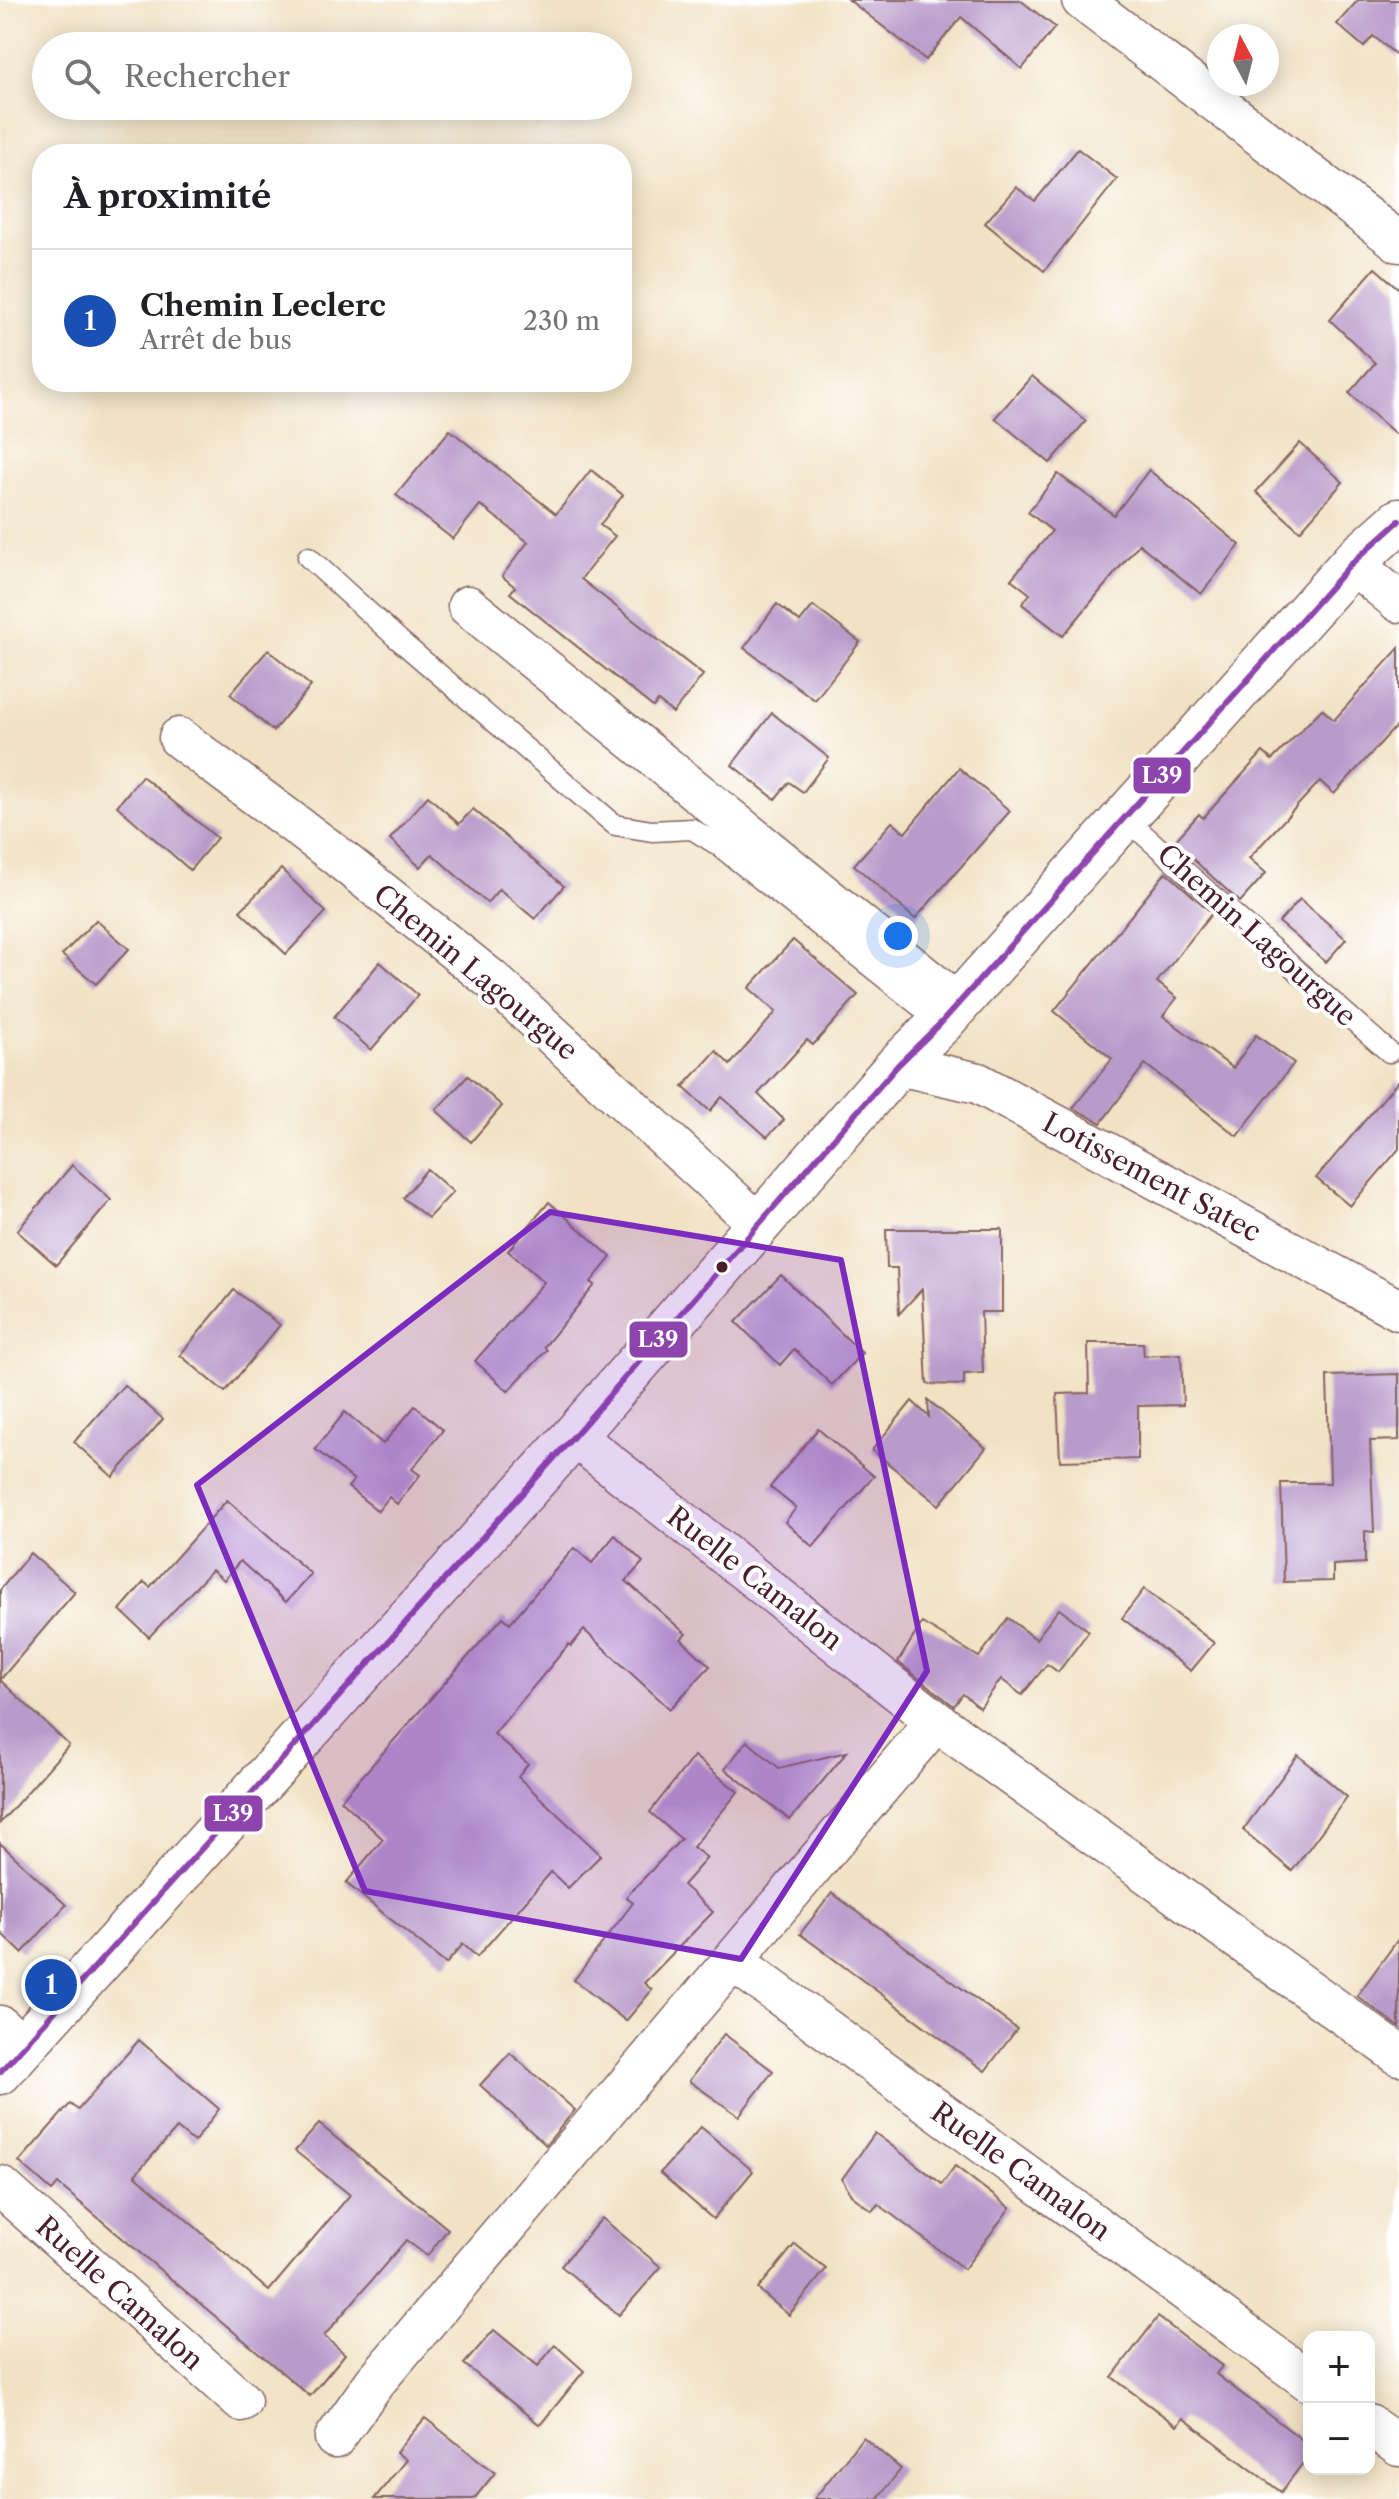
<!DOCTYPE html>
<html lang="fr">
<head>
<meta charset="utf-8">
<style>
  :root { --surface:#fff; --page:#f2f2f2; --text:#202124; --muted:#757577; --line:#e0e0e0; --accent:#111827 }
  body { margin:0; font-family:"Libre Caslon Text",serif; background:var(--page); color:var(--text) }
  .controls { position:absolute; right:24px; bottom:24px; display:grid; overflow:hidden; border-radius:16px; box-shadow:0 4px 20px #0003 }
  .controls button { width:72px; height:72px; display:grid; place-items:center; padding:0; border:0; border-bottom:2px solid var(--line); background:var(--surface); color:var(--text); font:40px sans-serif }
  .compass { position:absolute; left:1207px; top:24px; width:72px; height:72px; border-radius:50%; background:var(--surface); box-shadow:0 4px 20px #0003; rotate:353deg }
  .you { position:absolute; left:898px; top:936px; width:28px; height:28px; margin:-20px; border:6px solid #fff; border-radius:50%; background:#1a73e8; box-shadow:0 0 0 12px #1a73e833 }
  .badge { display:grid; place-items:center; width:52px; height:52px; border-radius:50%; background:var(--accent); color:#fff; font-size:26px; font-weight:700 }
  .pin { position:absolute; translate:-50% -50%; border:4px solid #fff; box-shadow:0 2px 8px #0006 }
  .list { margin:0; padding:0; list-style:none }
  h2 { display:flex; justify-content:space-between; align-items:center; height:104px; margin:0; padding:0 32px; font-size:34px }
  h2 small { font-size:26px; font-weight:400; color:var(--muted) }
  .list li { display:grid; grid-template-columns:52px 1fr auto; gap:24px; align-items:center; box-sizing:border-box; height:144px; padding:0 32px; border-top:2px solid var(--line) }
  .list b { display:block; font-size:30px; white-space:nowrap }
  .list p { margin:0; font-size:26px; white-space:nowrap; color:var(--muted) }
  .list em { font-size:26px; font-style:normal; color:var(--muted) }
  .icon { flex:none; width:44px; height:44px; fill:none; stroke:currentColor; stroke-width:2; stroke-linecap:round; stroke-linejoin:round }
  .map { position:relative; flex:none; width:1399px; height:2499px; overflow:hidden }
  .search { position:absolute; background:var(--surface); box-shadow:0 4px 20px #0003; left:32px; top:32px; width:600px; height:88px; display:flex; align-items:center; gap:20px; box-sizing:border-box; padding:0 28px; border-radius:44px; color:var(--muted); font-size:30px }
  .panel { position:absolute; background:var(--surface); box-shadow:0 4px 20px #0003; left:32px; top:144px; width:600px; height:248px; border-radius:32px }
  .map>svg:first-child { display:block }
</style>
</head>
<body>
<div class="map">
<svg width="1399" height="2499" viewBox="0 0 1399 2499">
  <rect width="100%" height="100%" fill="#fff"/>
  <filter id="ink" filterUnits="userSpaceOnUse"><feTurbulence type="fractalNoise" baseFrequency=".0125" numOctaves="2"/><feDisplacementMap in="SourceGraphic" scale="16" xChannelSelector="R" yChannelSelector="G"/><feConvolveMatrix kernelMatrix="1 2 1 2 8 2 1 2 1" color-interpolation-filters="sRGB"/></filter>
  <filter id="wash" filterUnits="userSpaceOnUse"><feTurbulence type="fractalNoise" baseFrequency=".006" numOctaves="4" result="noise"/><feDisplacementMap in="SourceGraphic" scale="32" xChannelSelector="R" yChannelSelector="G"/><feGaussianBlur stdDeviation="1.8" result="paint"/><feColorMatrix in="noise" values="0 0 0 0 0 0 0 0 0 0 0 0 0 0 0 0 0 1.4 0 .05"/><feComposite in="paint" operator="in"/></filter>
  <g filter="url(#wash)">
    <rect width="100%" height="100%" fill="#f1e2c4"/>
    <g id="blocks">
      <g fill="#b99bcb">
        <polygon points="849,0 1020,0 1055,27 1022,69 961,17 926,60"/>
        <polygon points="1358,0 1399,0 1399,57 1373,36 1364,47 1337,24"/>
        <polygon points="1078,149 1117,179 1044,271 985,223 1016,187 1035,201"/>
        <polygon points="1375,268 1399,289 1399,437 1349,393 1375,363 1330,320"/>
        <polygon points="1032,376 1086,421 1050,463 995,418"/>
        <polygon points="450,430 556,514 591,470 623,495 600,525 615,536 581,579 703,675 673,713 658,701 653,707 510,593 515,587 502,576 528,542 480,505 453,539 396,495"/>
        <polygon points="1300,443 1343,482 1300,531 1256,492"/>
        <polygon points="1149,470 1240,545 1201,594 1139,544 1063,636 1022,604 1030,594 1011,579 1052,531 1028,512 1058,474 1114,515"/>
        <polygon points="777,604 800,622 813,606 860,642 815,700 744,648"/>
        <polygon points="1399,648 1399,723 1334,794 1320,781 1249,858 1266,873 1240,902 1174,842 1199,814 1203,818 1263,752 1272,760 1322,709 1334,720"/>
        <polygon points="268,650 311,686 273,731 230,694"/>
        <polygon points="772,713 829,758 803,792 789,782 775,799 732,765"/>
        <polygon points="959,768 1010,811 915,919 854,865 892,822 905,833"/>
        <polygon points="142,776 217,838 190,870 117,806"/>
        <polygon points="428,796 459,824 473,809 564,886 535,919 499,889 487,903 432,854 420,867 390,839"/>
        <polygon points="281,869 326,912 286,954 240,911"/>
        <polygon points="1166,872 1212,913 1157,982 1177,998 1163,1016 1233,1068 1256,1035 1294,1063 1237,1136 1145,1064 1101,1123 1073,1108 1112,1059 1054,1011"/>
        <polygon points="1300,899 1346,939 1326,962 1279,922"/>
        <polygon points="96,920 129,949 96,984 62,955"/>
        <polygon points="793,940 858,995 813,1045 807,1040 758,1094 784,1120 767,1137 722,1097 710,1111 683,1087 716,1051 730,1065 776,1012 749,988"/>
        <polygon points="380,962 418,995 371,1050 334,1017"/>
        <polygon points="468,1076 502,1106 471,1142 436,1110"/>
        <polygon points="1399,1080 1399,1149 1350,1206 1316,1178"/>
        <polygon points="72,1165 111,1200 56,1265 17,1231"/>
        <polygon points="427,1169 453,1192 428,1218 403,1198"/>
        <polygon points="549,1202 611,1257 591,1282 595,1285 544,1347 547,1350 508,1391 475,1361 544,1282 508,1251"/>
        <polygon points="886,1229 1002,1229 1002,1312 981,1312 983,1373 964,1374 964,1385 927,1384 922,1289 899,1314 897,1268 887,1268"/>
        <polygon points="781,1275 862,1353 832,1385 794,1349 780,1365 736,1322"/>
        <polygon points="234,1290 280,1325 225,1392 180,1355"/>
        <polygon points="1088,1343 1143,1343 1144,1356 1181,1354 1183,1405 1138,1406 1138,1459 1060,1461 1057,1394 1089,1393"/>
        <polygon points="1399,1374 1399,1440 1370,1441 1374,1532 1365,1531 1365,1563 1333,1565 1333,1581 1284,1582 1281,1483 1330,1483 1327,1376"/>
        <polygon points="124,1385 163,1419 113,1477 74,1442"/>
        <polygon points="928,1400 986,1448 939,1505 872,1450 912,1401 929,1417"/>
        <polygon points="415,1406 443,1430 412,1469 420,1475 397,1504 389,1497 378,1511 348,1487 354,1480 315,1449 345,1412 383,1444"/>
        <polygon points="818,1429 874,1476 813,1547 785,1522 796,1508 770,1487"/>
        <polygon points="227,1500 311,1574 286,1602 240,1561 224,1580 212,1570 149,1637 120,1610 144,1582 150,1587"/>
        <polygon points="615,1535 643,1562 626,1581 686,1634 681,1639 710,1666 670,1709 584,1630 571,1646 569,1644 494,1734 528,1764 518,1777 601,1855 568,1888 551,1872 477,1957 463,1944 446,1964 346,1883 383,1839 341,1800 503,1617 510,1623 574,1548 592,1563"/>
        <polygon points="30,1553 75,1592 0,1680 69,1745 0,1823 0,1590"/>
        <polygon points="1144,1589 1214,1643 1191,1671 1122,1618"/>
        <polygon points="1059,1609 1089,1631 1058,1672 1047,1664 1022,1695 1001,1679 980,1708 963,1694 954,1706 898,1662 922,1623 979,1657 1008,1618 1036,1639"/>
        <polygon points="747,1741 779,1768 847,1752 790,1820 725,1769"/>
        <polygon points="1298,1755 1347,1797 1292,1871 1243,1830"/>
        <polygon points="694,1756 738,1792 693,1847 707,1858 683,1885 713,1912 644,1983 652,1990 626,2021 574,1980 633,1903 626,1897 681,1839 650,1812"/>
        <polygon points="0,1843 66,1905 22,1953 0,1932"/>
        <polygon points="832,1893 1017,2029 985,2071 800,1934"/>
        <polygon points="1399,1938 1399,2027 1357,1996"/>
        <polygon points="724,2034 773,2071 739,2116 689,2081"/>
        <polygon points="139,2040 219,2109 194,2142 177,2128 135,2175 269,2291 350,2195 295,2151 319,2124 448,2229 427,2256 406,2240 324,2336 345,2354 310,2396 58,2184 52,2191 19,2162 70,2104 78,2110"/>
        <polygon points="510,2053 575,2110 546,2145 480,2085"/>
        <polygon points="701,2127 753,2171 713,2219 660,2173"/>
        <polygon points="875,2133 942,2184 955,2166 1010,2208 964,2269 878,2204 872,2211 851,2195 842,2179"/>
        <polygon points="602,2218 661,2267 619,2315 561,2266"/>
        <polygon points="795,2244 826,2269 789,2315 758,2289"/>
        <polygon points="1158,2317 1222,2366 1216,2374 1309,2445 1309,2455 1281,2492 1183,2418 1177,2426 1112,2377"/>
        <polygon points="494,2330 538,2366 555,2345 584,2371 540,2425 464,2364"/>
        <polygon points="425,2418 495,2473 474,2499 374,2499 406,2460 396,2452"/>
        <polygon points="863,2437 901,2469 877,2499 814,2499"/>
      </g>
    </g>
  </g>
  <g filter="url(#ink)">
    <use href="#blocks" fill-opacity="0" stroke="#846361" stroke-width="2"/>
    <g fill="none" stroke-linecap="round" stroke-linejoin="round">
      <defs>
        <g id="service">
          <polyline points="308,557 399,640 615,825 652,831 692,829 718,845 941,1023"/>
          <polyline points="1125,818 1389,1052"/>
        </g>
        <g id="minor">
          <polyline points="1082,0 1399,242"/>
          <polyline points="1352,563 1399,602"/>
          <polyline points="468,606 958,1004"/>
          <polyline points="179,738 332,852 493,981 759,1224"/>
          <polyline points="898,1065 978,1083 1399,1310"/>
          <polyline points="574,1436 936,1721 1399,2055"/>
          <polyline points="733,1961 1309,2381"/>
          <polyline points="0,2026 23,2047"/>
          <polyline points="0,2186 241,2401"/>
          <polyline points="1369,2425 1399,2446"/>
          <polyline points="335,2438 374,2383 936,1721"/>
        </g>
        <polyline id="tertiary" points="0,2072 574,1436 898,1065 941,1023 1352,563 1399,521"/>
      </defs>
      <use href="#service" stroke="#846361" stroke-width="23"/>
      <use href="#minor" stroke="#846361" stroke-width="43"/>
      <use href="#tertiary" stroke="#846361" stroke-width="47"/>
      <use href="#service" stroke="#fff" stroke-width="20"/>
      <use href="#minor" stroke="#fff" stroke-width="40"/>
      <use href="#tertiary" stroke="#fff" stroke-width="44"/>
      <defs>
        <polyline id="bus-1" points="0,2072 574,1436 898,1065 941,1023 1352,563 1399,521"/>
      </defs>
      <use href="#bus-1" stroke="#fff" stroke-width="12"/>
      <use href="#bus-1" stroke="#8e44ad" stroke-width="6"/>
    </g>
  </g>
  <path fill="#7b2cbf" fill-opacity="0.2" stroke="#7b2cbf" stroke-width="6" stroke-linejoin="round" d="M550,1212L841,1260L927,1671L741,1959L365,1891L197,1485Z"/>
  <circle fill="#4a1f2b" stroke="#fff" stroke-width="3" cx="722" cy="1267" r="7"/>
  <g text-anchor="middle" stroke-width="8" stroke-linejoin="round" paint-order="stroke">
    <g font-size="28" fill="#4a1f2b" stroke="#fff">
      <text transform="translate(1257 935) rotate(42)" y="10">Chemin Lagourgue</text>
      <text transform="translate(476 972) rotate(40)" y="10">Chemin Lagourgue</text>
      <text transform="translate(1152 1177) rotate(28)" y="10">Lotissement Satec</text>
      <text transform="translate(755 1578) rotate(38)" y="10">Ruelle Camalon</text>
      <text transform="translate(1021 2171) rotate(36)" y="10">Ruelle Camalon</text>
      <text transform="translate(120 2293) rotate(42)" y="10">Ruelle Camalon</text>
    </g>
  </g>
  <g stroke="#fff" stroke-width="3">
    <rect x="1132" y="756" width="60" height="39" rx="8" fill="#8e44ad"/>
    <rect x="628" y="1320" width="61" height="39" rx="8" fill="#8e44ad"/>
    <rect x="203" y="1794" width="61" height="39" rx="8" fill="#8e44ad"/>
  </g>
  <g font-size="22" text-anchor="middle" font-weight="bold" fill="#fff">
    <text x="1162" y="783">L39</text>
    <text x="658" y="1347">L39</text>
    <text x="233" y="1821">L39</text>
  </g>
</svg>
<div class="controls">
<button>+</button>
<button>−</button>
</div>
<svg class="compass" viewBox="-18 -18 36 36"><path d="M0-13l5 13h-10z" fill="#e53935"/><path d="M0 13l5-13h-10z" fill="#757577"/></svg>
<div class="you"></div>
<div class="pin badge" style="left:51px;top:1985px;background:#1a4fb4">1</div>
<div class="search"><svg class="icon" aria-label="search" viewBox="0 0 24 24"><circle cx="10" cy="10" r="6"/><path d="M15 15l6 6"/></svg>Rechercher</div>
<section class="panel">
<h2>À proximité<small></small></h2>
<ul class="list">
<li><span class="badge" style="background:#1a4fb4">1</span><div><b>Chemin Leclerc</b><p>Arrêt de bus</p></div><em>230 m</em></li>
</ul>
</section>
</div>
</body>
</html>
